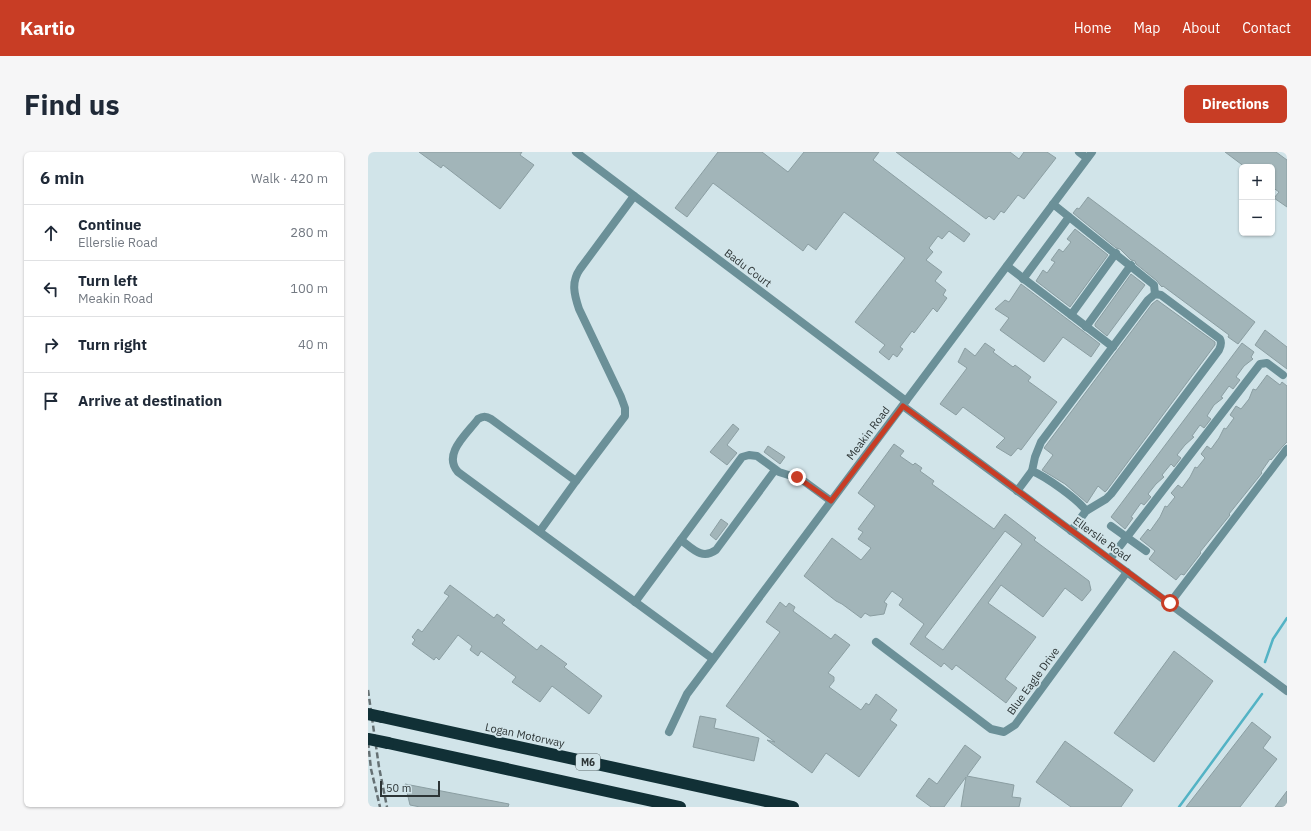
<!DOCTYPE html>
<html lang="en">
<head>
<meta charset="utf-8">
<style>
  :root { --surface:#fff; --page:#f6f6f7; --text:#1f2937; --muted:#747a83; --line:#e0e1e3; --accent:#c83d25 }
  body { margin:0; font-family:"IBM Plex Sans",sans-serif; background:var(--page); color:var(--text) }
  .controls { position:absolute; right:12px; top:12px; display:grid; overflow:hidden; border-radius:6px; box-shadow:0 1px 3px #0004 }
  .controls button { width:36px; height:36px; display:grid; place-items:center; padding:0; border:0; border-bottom:1px solid var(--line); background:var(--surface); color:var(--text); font:20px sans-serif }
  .scale { position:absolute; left:12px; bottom:10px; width:60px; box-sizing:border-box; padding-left:4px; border:2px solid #2d3536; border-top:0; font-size:11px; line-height:14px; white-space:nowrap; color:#2d3536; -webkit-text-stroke:3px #d1e4e9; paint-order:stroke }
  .stop { position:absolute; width:12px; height:12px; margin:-9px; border:3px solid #c83d25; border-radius:50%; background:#fff }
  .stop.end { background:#c83d25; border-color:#fff; box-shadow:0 1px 4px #0008 }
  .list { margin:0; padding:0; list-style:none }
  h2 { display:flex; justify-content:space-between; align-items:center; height:52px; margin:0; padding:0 16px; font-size:17px }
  h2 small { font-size:13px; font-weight:400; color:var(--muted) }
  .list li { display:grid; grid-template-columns:26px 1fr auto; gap:12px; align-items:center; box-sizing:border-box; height:56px; padding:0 16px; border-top:1px solid var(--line) }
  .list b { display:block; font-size:15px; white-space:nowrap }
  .list p { margin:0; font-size:13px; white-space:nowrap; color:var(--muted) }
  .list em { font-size:13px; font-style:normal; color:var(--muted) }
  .icon { flex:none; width:22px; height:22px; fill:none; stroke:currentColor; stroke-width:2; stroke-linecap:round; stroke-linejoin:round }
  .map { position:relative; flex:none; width:919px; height:655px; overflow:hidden; border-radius:6px }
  header { display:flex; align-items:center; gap:24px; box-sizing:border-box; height:56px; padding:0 20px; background:var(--accent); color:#fff }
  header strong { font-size:19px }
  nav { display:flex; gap:22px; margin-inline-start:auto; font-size:14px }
  .intro { display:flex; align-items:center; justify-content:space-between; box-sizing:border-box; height:96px; padding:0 24px }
  h1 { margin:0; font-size:28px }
  .button { padding:10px 18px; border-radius:6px; background:var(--accent); color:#fff; font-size:14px; font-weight:700 }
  main { display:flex; gap:24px; padding:0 24px }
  aside { flex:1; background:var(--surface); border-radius:6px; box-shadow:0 1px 3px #0004 }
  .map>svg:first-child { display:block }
</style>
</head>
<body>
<header>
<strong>Kartio</strong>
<nav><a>Home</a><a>Map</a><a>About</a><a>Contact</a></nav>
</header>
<div class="intro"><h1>Find us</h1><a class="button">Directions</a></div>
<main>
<aside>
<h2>6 min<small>Walk · 420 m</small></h2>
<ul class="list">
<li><svg class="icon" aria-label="ahead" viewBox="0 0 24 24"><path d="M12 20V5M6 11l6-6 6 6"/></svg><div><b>Continue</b><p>Ellerslie Road</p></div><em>280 m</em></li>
<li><svg class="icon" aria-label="left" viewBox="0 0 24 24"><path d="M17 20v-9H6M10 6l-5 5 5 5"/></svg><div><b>Turn left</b><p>Meakin Road</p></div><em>100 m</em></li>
<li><svg class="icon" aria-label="right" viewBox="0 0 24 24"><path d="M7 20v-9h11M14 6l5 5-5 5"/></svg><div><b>Turn right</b></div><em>40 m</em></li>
<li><svg class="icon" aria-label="arrive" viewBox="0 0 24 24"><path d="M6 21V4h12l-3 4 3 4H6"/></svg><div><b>Arrive at destination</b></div></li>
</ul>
</aside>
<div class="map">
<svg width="919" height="655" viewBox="0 0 919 655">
  <rect width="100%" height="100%" fill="#d1e4e9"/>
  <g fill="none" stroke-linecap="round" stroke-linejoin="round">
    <g stroke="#53b3c5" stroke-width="2.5">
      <polyline points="897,510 905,487 919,466"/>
      <polyline points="811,655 894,542"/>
    </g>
  </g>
  <g fill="#a2b5b9" stroke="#8b9ea2" fill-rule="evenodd">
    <polygon points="51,0 154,0 152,3 166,13 132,57 75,13 73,16"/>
    <polygon points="350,0 394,0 420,20 436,0 511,0 505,8 602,82 596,90 581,79 574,87 570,84 561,96 565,100 558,108 574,120 567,129 578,138 575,143 579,146 569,160 565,156 546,181 544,179 532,195 535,197 529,205 525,202 521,208 511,200 517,193 487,170 537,106 476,60 448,98 440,92 435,99 345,31 319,65 307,56"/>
    <polygon points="528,0 642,0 651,7 656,0 679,0 688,6 656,47 650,43 636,61 633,59 626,68 621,64 618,67"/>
    <polygon points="857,0 908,0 919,8 919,55 906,46 911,40 904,35 904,15 877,15"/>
    <polygon points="720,45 887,170 870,192 860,185 861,183 795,134 794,135 792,133 789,129 768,112 767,109 763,108 752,97 748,96 705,61 709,56 711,57"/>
    <polygon points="707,77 740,103 702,155 668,129 675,118 679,121 687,110 683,108 691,97 695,100 703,90 699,87"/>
    <polygon points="763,122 777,133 739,184 727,174 727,172"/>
    <polygon points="653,132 732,192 723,205 695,185 676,210 632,178 641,166 627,157 637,148 641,150"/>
    <polygon points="789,148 847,190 847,193 739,338 737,340 730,334 719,351 697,332 674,318 685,303 676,296 784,152"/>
    <polygon points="897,178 919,195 919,217 887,193"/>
    <polygon points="617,191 627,198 625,200 645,215 647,213 663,225 660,229 689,250 653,298 650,296 643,304 628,295 637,286 595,255 588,263 572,252 599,216 590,210 597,196 607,204"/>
    <polygon points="874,191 886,200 883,205 885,207 876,214 868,225 872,228 865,237 861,234 853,245 855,246 846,253 839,264 843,267 836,276 832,273 824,284 826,285 817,293 809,303 813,306 806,315 803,312 794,323 796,325 788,332 780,342 783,345 776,353 773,351 763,365 765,366 757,377 743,365"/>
    <polygon points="899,223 912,233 914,230 919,234 919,290 915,294 903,308 902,307 893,320 894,321 861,362 862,363 832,400 833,401 816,423 813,422 808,428 781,407 787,399 772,387 780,377 782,379 792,365 797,354 799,355 807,345 803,341 810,333 814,336 822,325 827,315 829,316 837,306 833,302 839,294 843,297 851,286 856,276 858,277 866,266 862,263 868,254 873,257 881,247 885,237 888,238"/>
    <polygon points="365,272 371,277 359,293 369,301 359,313 342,300"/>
    <path d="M526,292L536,299L532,304L545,313L547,311L554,316L552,319L566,329L564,332L604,361L626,377L637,362L668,386L666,388L721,429L723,438L714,449L697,436L675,465L633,433L620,451L668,485L637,527L649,536L638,551L588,513L584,518L576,511L573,515L542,492L556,472L531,453L535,447L524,439L516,450L519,452L516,462L502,464L497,461L493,466L474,452L468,449L436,424L464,386L493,408L503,396L490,387L495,380L490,377L507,354L490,341ZM637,379L654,392L575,498L557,485Z"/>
    <polygon points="400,294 417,305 412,312 396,300"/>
    <polygon points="353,367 360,372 348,388 342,383"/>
    <polygon points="82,433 126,466 129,462 137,468 134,471 169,498 173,493 199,512 196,515 234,544 221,562 184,534 172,550 144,530 148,525 113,499 110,504 102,498 104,494 90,483 71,508 68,505 66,508 44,492 47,488 44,485 50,477 54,480 81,444 76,441"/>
    <polygon points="412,450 418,455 421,451 427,455 425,459 463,487 467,482 482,493 460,521 466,525 466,529 461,535 493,558 498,551 501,553 508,542 529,558 522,568 529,573 491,625 458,601 444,621 399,588 407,590 358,554 412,480 398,470"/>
    <polygon points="806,499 845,529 786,610 746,581"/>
    <polygon points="332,564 348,567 346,576 391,586 386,609 325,595"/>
    <polygon points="884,570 903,585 895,596 909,607 872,655 818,655"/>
    <polygon points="697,589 765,638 753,655 703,655 668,630"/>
    <polygon points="597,593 613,605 599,624 646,633 644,645 653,646 651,655 593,655 598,625 576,655 563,655 548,644 561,626 569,632"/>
    <polygon points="37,632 141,652 140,655 52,655 42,653"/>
    <polygon points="919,639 919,655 907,655"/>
  </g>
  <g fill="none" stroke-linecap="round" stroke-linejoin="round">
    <g stroke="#6b9098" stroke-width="8">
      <polyline points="208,0 538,249"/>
      <polyline points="711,0 719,6"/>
      <polyline points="685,52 786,133 787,142"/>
      <polyline points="639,114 745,195"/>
      <polyline points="655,127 701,65"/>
      <polyline points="703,163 748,101"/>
      <polyline points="718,175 763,113"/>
      <polyline points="535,254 919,539"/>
      <path d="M664,319C677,324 711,348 718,359"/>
      <path d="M208,329L257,264V256L253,245L211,157C206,142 203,130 212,117L266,44"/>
      <path d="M649,339L664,319L667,305L673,290L780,148L787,142L793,143L852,187C854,191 853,194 851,198L743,342L738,347L718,359L703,379"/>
      <polyline points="743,374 778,399"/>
      <path d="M172,379L208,329L123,267C118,264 115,264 110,267C99,282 74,302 90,320L345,507"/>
      <path d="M313,388C325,397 334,408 348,398L407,318"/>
      <polyline points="742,407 892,212 899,211 915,223"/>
      <polyline points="267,450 374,305 381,303 389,304 411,320 433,327 463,349"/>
      <polyline points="802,451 919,297"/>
      <polyline points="508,490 623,577 636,580 647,573 759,420"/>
      <polyline points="301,580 319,542 724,0"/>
    </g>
    <g stroke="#113036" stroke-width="12">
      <polyline points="14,565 425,655"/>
      <polyline points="20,591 312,655"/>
    </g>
    <g stroke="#657073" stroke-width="2.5" stroke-dasharray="6 3" stroke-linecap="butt">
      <polyline points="0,538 11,615 19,655"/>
      <polyline points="0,590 3,617 12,655"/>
    </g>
    <g stroke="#113036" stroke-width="12">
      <polyline points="0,562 14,565"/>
      <polyline points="0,587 20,591"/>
    </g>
  </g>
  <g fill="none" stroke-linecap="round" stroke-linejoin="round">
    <polyline stroke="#c83d25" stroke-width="5" points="429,325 463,349 535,254 802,451"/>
  </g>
  <g text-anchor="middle" stroke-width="4" stroke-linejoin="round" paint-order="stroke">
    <rect fill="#d1e4e9" stroke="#5e6a6c" stroke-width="1" x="208" y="602" width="24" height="16" rx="3"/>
    <g font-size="10" font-weight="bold" fill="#2d3536">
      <text x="220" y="614">M6</text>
    </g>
    <g font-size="11" fill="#2d3536" stroke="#d1e4e9">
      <text transform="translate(380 116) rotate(37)" y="4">Badu Court</text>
      <text transform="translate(500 281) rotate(-53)" y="4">Meakin Road</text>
      <text transform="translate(734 387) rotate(36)" y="4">Ellerslie Road</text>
      <text transform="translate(665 529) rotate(-54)" y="4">Blue Eagle Drive</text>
      <text transform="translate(157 583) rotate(12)" y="4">Logan Motorway</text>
    </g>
  </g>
</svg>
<div class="controls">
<button>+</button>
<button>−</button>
</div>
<div class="scale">50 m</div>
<div class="stop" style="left:802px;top:451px"></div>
<div class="stop end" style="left:429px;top:325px"></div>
</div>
</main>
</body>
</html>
